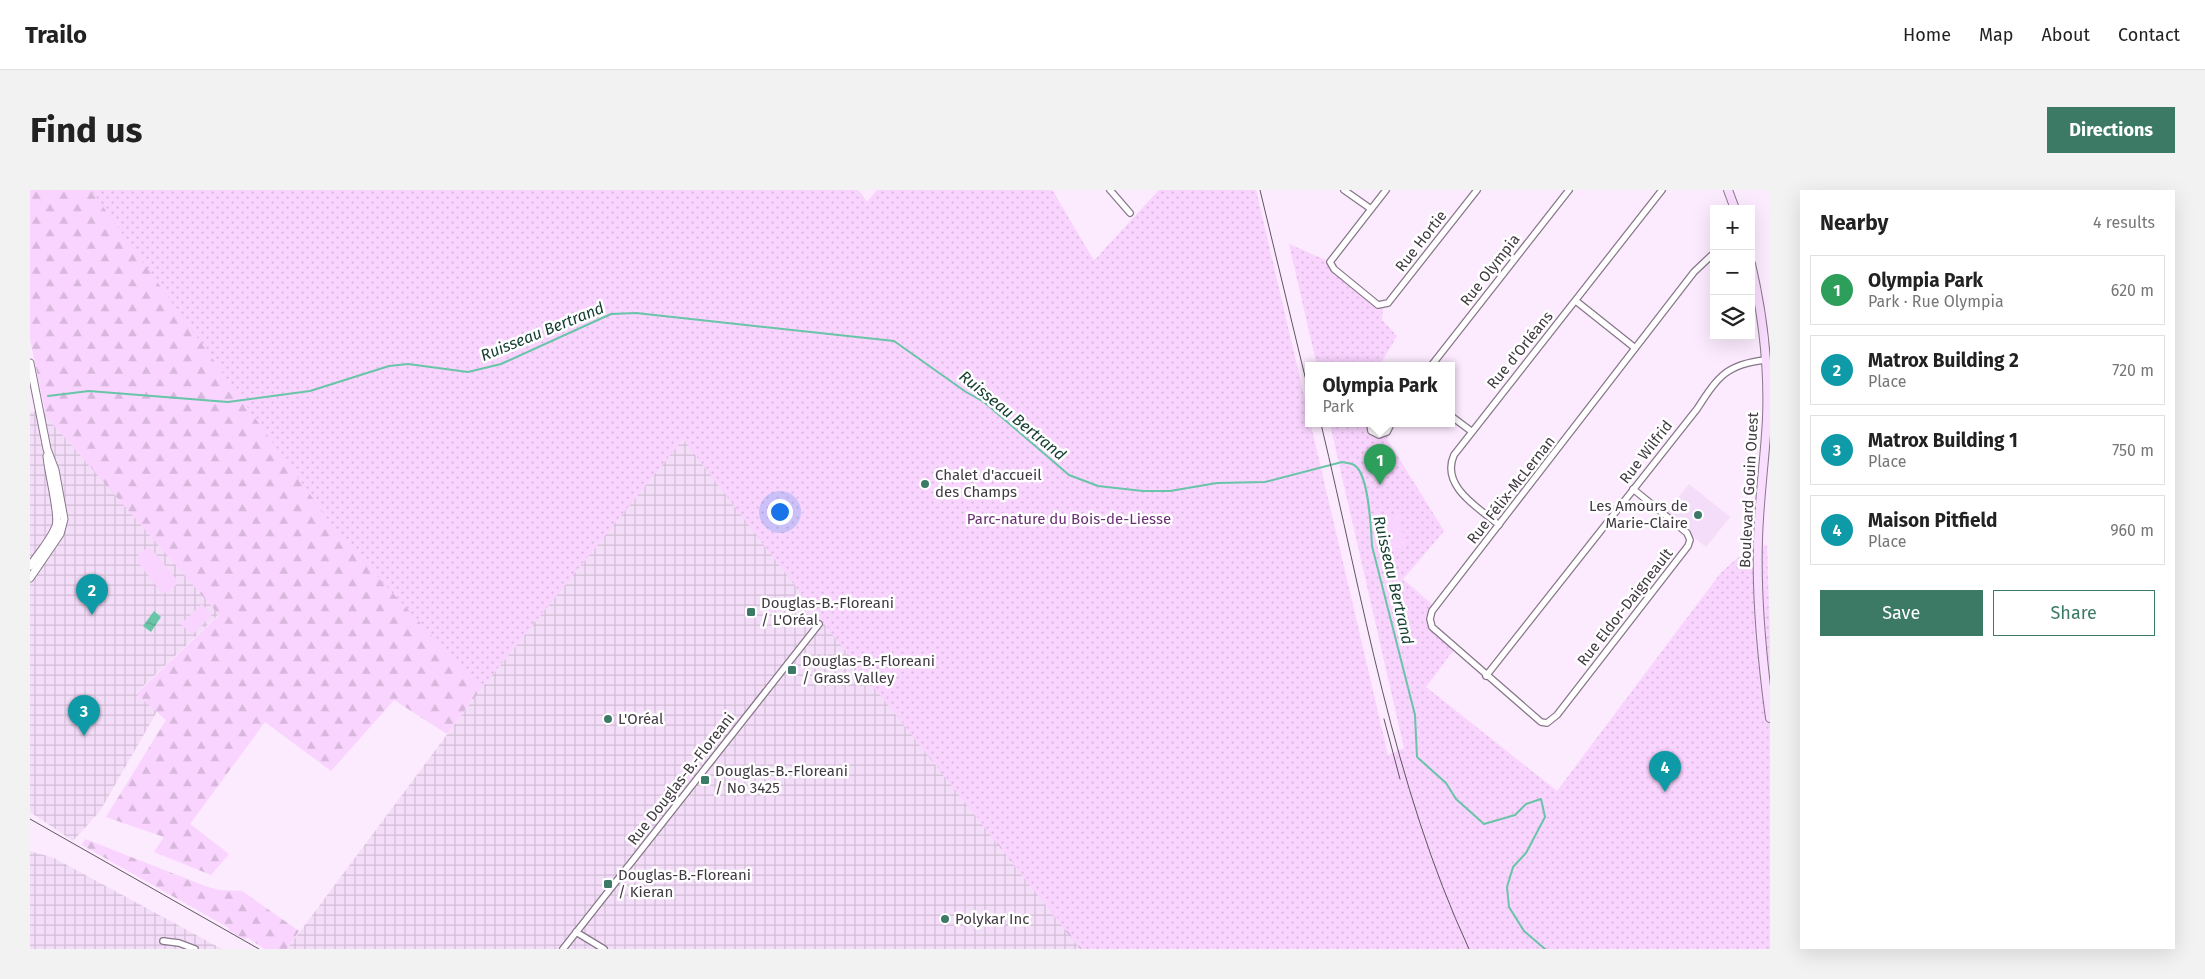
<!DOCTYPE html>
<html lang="en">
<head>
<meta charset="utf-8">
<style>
  :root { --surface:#fff; --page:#f2f2f2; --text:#222; --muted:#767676; --line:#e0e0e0; --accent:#3d7a66 }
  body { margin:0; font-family:"Fira Sans",sans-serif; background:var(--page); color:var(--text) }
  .controls { position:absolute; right:15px; top:15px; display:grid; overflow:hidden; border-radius:0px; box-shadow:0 5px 20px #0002 }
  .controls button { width:45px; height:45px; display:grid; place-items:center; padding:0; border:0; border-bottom:1px solid var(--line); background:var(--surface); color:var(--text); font:25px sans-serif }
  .you { position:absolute; left:749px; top:321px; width:18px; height:18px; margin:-12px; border:4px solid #fff; border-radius:50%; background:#1a73e8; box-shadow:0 0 0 8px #1a73e833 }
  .badge { display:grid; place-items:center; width:32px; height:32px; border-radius:50%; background:var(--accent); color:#fff; font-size:16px; font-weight:700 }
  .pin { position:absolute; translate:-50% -41px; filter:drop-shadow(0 1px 2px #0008) }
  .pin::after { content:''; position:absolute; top:26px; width:18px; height:15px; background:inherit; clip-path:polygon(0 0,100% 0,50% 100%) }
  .popup { position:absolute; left:1275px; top:172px; width:150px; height:65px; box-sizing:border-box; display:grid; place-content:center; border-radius:0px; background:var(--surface); filter:drop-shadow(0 1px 4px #0005); font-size:16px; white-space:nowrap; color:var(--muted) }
  .popup b { font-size:19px; color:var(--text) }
  .popup::after { content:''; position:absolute; left:50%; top:100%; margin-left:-10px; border:10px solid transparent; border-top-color:var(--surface) }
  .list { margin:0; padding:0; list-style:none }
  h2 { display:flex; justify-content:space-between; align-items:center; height:65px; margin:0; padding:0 20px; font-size:21px }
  h2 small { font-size:16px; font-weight:400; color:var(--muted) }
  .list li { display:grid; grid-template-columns:32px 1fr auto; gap:15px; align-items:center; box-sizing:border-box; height:70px; margin:0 10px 10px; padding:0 10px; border:1px solid var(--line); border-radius:0px }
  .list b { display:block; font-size:19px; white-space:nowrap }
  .list p { margin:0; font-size:16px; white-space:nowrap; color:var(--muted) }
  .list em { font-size:16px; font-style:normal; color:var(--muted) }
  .actions { display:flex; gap:10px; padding:15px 20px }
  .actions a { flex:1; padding:11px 0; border:1px solid var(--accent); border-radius:0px; text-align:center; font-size:18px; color:var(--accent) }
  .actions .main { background:var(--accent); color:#fff }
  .icon { flex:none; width:28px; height:28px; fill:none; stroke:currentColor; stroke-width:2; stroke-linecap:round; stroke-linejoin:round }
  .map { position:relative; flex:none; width:1740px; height:759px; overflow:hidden; border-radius:0px }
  header { display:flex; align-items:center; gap:30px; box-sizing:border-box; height:70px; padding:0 25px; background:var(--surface); border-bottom:1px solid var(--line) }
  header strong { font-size:24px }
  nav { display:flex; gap:28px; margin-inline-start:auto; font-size:18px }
  .intro { display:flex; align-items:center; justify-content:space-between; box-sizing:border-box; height:120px; padding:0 30px }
  h1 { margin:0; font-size:35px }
  .button { padding:12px 22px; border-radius:0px; background:var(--accent); color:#fff; font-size:18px; font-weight:700 }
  main { display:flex; gap:30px; padding:0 30px }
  aside { flex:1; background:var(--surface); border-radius:0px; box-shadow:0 5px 20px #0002 }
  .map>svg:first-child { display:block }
</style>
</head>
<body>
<header>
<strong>Trailo</strong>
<nav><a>Home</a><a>Map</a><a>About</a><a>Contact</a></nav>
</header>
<div class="intro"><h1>Find us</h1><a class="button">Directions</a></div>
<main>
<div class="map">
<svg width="1740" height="759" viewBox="0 0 1740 759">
  <defs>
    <pattern id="industrial-grid" width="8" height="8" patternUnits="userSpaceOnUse" patternTransform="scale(1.25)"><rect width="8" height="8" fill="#f4ddf8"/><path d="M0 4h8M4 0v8" fill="none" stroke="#d2bed6"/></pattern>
    <pattern id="forest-firs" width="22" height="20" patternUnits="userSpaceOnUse" patternTransform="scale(1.25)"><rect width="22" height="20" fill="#f9d4fe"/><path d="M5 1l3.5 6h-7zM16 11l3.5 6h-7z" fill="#d7b7db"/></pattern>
    <pattern id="park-dots" width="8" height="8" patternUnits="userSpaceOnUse" patternTransform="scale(1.25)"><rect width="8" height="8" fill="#f9d4fe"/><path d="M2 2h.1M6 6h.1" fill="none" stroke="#d7b7db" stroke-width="1.8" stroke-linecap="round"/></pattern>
    <pattern id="water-ripples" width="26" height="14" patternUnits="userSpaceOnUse" patternTransform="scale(1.25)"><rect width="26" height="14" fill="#68c5a7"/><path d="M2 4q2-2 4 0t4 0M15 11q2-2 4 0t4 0" fill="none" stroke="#57a18a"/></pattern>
  </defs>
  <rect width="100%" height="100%" fill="#fceafe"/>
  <polygon fill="#f4ddf8" points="1659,294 1700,327 1676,357 1635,324"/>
  <g fill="url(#industrial-grid)">
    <polygon points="14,220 16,226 190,423 106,503 129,518 70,621 43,651 0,622 0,222"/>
    <polygon points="653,248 1051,759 257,759 451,499"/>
    <polygon points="0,661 24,668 192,759 0,759"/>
  </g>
  <g fill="url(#forest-firs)">
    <polygon points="0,0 828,0 837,12 847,0 1022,0 1064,71 1129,0 1127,759 1050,759 802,444 653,249 451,499 417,544 364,510 301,581 235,532 160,634 199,664 181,685 124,662 134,647 76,627 136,530 106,504 189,425 16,226 0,149"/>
    <polygon points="55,649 175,696 189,700 212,701 269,741 257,759 235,759 218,748 214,749 198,740 199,738 52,655"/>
  </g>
  <g fill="url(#park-dots)">
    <path d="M61,0H828L837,12L847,0H1022L1064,71L1129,0H1226L1358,565L1374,558L1300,234H1340V238L1349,245L1360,237L1357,249L1414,341L1373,389L1405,417L1402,421V439L1425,458L1396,497L1527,601L1690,384C1704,371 1717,357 1737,355L1740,446V759H1052L802,444L653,249L451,499L310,346Z"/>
    <polygon points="1259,54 1300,72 1304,79 1353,115 1352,130 1367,146 1349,176 1287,176"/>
  </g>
  <g fill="#f9d4fe">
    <polygon points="1370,325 1375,357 1356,360 1350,328"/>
    <polygon points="117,358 122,359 147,390 146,395 136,403 131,402 107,371 108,365"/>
    <polygon points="172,414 182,425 162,445 151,434"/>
  </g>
  <polygon fill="url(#water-ripples)" points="124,421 131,427 121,442 113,436"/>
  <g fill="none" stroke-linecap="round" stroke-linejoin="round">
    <path stroke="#68c5a7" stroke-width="2" d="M18,206L59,201L198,212L280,201L359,176L378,174L438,182L471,174L581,124L606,123L864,151L936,202L954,212L1039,285L1068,296L1113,301H1140L1187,293L1235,292L1312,272C1316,273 1321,273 1324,275C1339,283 1341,339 1342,356L1385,525L1387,567L1416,593L1426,609L1454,634L1485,625L1496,614L1511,609L1515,627L1496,663L1483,677L1477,697L1479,717L1494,741L1515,759"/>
    <defs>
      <g id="minor">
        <polyline points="1080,0 1100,23"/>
        <polyline points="1314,0 1341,19"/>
        <polyline points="1356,0 1300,72 1304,79 1348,115 1358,113 1447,0"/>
        <polyline points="1546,111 1605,158"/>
        <polyline points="1401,176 1539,0"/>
        <polyline points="1421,226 1441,241"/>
        <polyline points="1340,234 1341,241 1349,245 1357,242 1361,234"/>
        <polyline points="1603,299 1657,343 1660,350 1658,356 1527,525 1517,533 1511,532 1402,437 1400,429 1402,421 1664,82 1684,63"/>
        <path d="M1469,335C1449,318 1410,296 1424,265L1632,0"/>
        <path d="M1456,486L1667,219C1688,187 1696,174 1736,170"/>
        <polyline points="546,742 574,759"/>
        <polyline points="133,751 149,753 165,759"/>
        <polyline points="533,759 789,434"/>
      </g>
      <g id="tertiary">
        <polyline points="0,173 17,259 25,280 34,329 30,344 0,388"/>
        <path d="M0,376C8,364 21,350 26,336C30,325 18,282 17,266"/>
      </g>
      <g id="secondary">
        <polyline points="1698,0 1705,19"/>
        <path d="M1721,74C1733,125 1739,177 1737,229C1735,269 1729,309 1728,350C1726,410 1732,469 1740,528"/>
      </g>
    </defs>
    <use href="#minor" stroke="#877789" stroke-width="8"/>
    <use href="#tertiary" stroke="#877789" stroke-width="9"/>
    <use href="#secondary" stroke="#877789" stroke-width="10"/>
    <use href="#minor" stroke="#fff" stroke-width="5.5"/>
    <use href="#tertiary" stroke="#fff" stroke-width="7"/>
    <use href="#secondary" stroke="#fadeff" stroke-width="8"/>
    <g stroke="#5f5660" stroke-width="1">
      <polyline points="1230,0 1279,203"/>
      <path d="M1291,234C1333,408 1363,595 1439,759"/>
      <polyline points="1354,529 1370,589"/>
      <polyline points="0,629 229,759"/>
    </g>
  </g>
  <g fill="#3d7a66" stroke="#fff" stroke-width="2">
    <circle cx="895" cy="294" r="5"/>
    <circle cx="1668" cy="325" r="5"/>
    <rect x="716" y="417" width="10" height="10" rx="2.5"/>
    <rect x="757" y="475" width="10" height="10" rx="2.5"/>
    <circle cx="578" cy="529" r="5"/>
    <rect x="670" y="585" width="10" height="10" rx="2.5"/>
    <rect x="573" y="689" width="10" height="10" rx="2.5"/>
    <circle cx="915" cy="729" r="5"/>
  </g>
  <g text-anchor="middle" stroke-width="5" stroke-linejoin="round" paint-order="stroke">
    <g font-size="15" fill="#413a42" stroke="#fff">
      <text transform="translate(1391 51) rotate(-52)" y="5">Rue Hortie</text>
      <text transform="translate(1460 80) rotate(-52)" y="5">Rue Olympia</text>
      <text transform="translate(1490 160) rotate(-51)" y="5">Rue d'Orléans</text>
      <text transform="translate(1616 262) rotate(-52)" y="5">Rue Wilfrid</text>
      <text transform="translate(1481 300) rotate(-52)" y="5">Rue Félix-McLernan</text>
      <text transform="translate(1719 300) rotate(-87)" y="5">Boulevard Gouin Ouest</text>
      <text transform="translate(1595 417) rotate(-52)" y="5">Rue Eldor-Daigneault</text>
      <text transform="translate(651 589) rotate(-52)" y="5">Rue Douglas-B.-Floreani</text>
    </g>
    <g font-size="15" fill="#413a42" stroke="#fff" text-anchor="start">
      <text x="905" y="290">Chalet d'accueil<tspan x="905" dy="17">des Champs</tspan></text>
      <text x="1658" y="321" text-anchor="end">Les Amours de<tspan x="1658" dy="17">Marie-Claire</tspan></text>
      <text x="731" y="418">Douglas-B.-Floreani<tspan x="731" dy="17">/ L'Oréal</tspan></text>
      <text x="772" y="476">Douglas-B.-Floreani<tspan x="772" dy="17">/ Grass Valley</tspan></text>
      <text x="588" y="534">L'Oréal</text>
      <text x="685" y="586">Douglas-B.-Floreani<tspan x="685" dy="17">/ No 3425</tspan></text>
      <text x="588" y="690">Douglas-B.-Floreani<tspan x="588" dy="17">/ Kieran</tspan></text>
      <text x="925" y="734">Polykar Inc</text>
    </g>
    <g font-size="15" fill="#6b2e75" stroke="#fff">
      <text x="1039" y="334">Parc-nature du Bois-de-Liesse</text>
    </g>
    <g font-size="16" font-style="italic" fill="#143e31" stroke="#fff">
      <text transform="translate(512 141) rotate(-22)" y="6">Ruisseau Bertrand</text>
      <text transform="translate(983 225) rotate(39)" y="6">Ruisseau Bertrand</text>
      <text transform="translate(1364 390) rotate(77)" y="6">Ruisseau Bertrand</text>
    </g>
  </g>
</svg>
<div class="controls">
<button>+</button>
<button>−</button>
<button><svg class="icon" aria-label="layers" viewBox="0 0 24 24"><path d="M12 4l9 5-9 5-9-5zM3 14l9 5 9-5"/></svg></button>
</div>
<div class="you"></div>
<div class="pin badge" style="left:1350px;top:295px;background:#2e9e5b">1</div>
<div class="popup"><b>Olympia Park</b>Park</div>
<div class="pin badge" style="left:62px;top:425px;background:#0f9aa8">2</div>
<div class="pin badge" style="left:54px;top:546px;background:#0f9aa8">3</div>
<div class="pin badge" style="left:1635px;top:602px;background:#0f9aa8">4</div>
</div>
<aside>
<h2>Nearby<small>4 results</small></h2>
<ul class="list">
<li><span class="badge" style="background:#2e9e5b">1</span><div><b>Olympia Park</b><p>Park · Rue Olympia</p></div><em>620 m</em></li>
<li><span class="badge" style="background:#0f9aa8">2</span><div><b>Matrox Building 2</b><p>Place</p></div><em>720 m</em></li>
<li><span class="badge" style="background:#0f9aa8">3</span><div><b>Matrox Building 1</b><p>Place</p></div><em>750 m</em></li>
<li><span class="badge" style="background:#0f9aa8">4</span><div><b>Maison Pitfield</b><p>Place</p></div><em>960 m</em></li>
</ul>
<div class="actions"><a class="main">Save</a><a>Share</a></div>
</aside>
</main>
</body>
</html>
